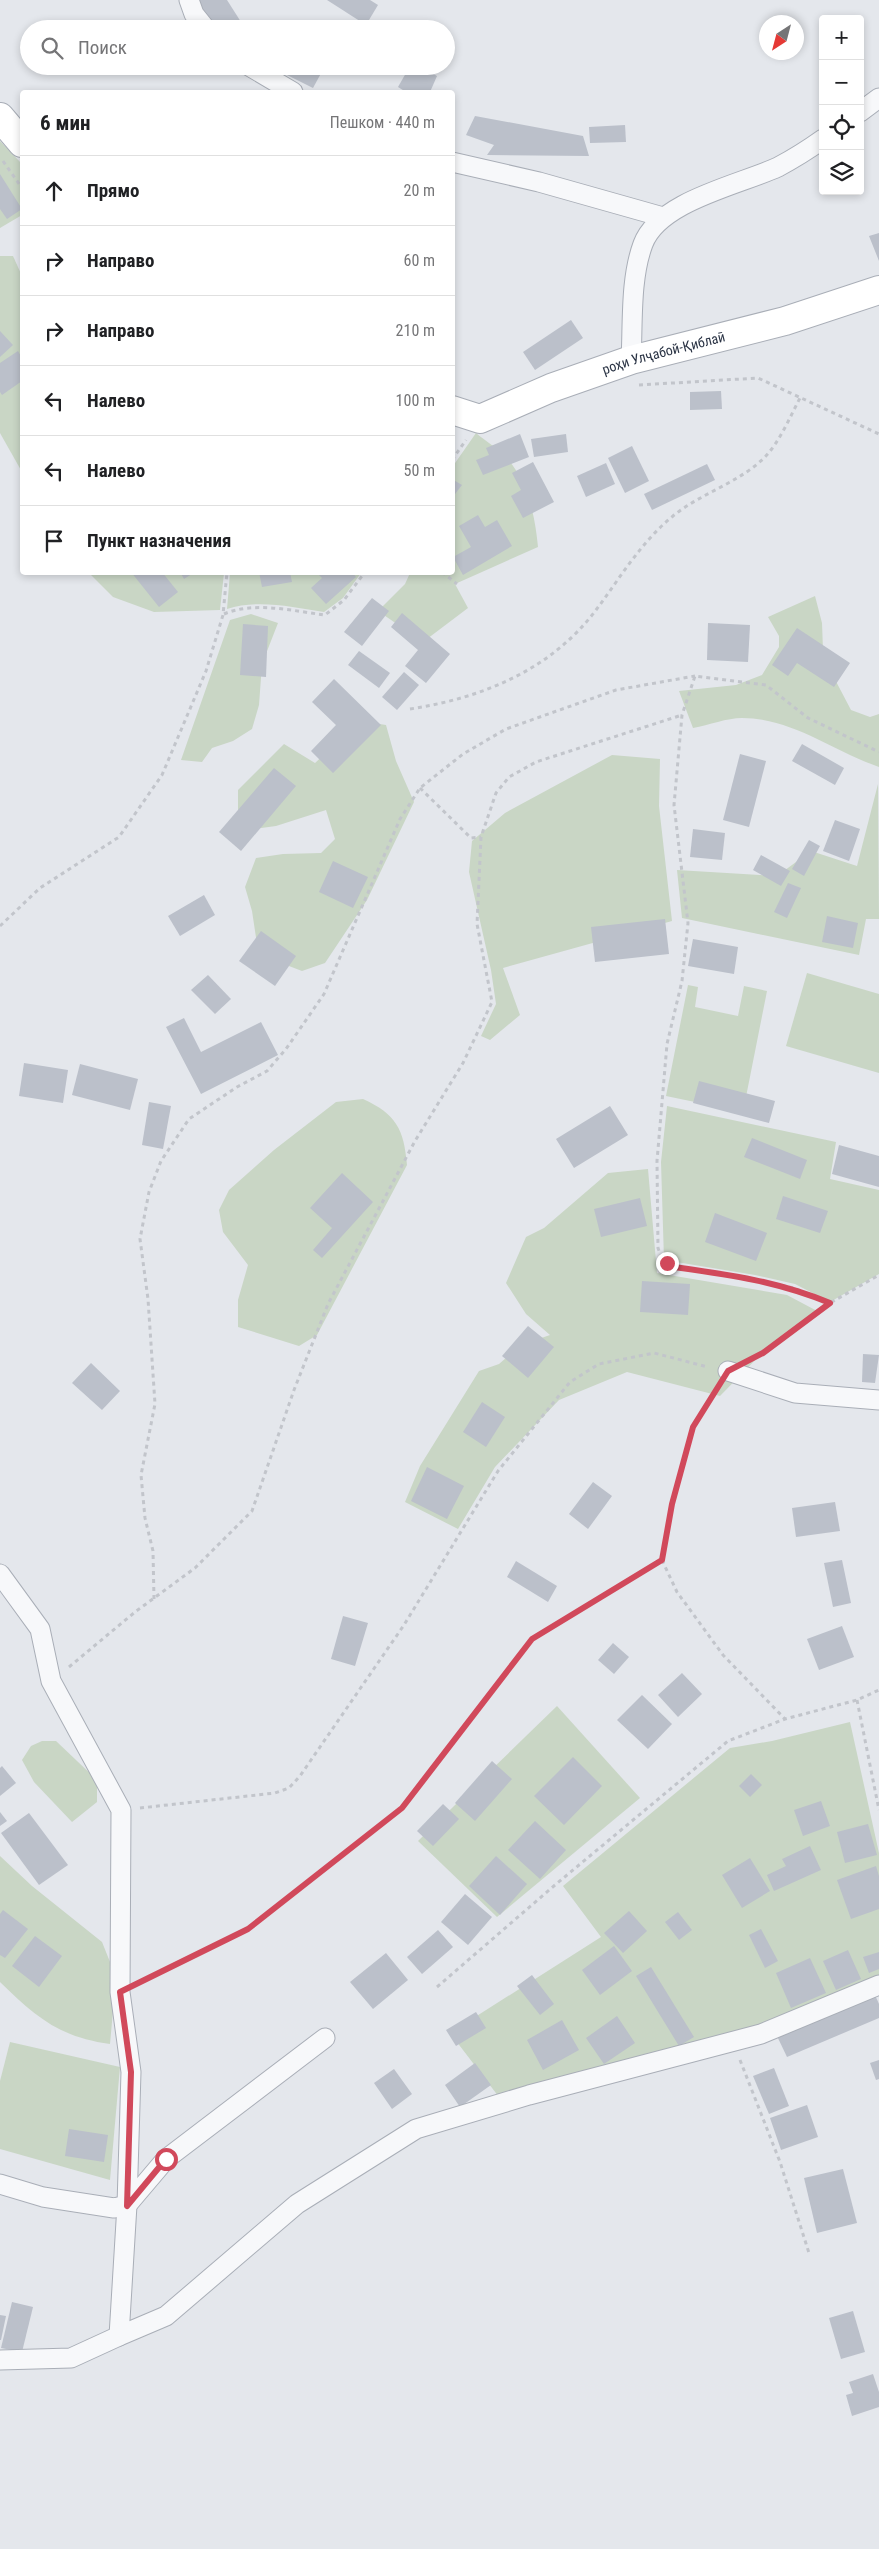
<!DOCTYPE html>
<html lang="ru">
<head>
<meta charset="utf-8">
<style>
  :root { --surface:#fff; --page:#f2f2f2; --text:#202124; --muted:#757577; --line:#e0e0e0 }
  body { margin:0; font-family:"Roboto Condensed",sans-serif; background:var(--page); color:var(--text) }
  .controls { position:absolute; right:15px; top:15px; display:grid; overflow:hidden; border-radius:5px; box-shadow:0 2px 8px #0003 }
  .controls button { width:45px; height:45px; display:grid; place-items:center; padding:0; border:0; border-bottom:1px solid var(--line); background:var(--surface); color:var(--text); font:25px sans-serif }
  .compass { position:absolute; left:759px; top:15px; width:45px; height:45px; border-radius:50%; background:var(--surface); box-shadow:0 2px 8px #0003; rotate:216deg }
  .stop { position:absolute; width:15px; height:15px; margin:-11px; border:4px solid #d1495b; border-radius:50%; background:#fff }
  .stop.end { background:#d1495b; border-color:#fff; box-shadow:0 1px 5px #0008 }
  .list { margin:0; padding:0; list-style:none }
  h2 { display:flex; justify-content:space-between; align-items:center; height:65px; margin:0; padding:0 20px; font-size:21px }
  h2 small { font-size:16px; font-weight:400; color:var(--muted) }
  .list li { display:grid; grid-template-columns:32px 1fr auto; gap:15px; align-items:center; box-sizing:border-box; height:70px; padding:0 20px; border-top:1px solid var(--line) }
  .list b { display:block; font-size:19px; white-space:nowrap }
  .list em { font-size:16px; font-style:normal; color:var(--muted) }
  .icon { flex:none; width:28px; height:28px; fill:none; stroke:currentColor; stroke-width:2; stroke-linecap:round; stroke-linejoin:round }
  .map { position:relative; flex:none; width:879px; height:2549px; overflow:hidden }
  .search { position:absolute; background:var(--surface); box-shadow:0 2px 8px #0003; left:20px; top:20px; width:435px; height:55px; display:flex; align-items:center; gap:12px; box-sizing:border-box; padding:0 18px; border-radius:28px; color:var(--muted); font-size:19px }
  .panel { position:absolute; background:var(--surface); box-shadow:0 2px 8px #0003; left:20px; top:90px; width:435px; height:485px; border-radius:5px }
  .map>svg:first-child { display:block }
</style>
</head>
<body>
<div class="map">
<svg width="879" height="2549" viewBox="0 0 879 2549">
  <rect width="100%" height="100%" fill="#e4e7ec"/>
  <g fill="#c9d6c5">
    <polygon points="0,141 22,164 22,215 0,228"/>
    <polygon points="0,256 13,256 22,276 22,472 0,433"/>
    <path d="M476,433C485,441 498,448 506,457C528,482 535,515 538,547L455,584L468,608L423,642L378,611L405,584L410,573L452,572L453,466Z"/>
    <polygon points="89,573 224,573 220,610 154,612 113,597"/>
    <path d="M230,573H361L343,598L324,612C293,607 257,599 227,609Z"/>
    <path d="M815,596L822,623L823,650L830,670L851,710L870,717L879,714V767C833,751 792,718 742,718C727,718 709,725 693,728L679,691L736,685L762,675L779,647V636L768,617Z"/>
    <polygon points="251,614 278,623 262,664 259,705 252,729 233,741 212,748 202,762 181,760 230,620"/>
    <polygon points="360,721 386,725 396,761 414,802 367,900 325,963 302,971 268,958 257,944 252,911 245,887 256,858 283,854 321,853 335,839 326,810 276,826 238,831 238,790 284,744 315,763"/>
    <polygon points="612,755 660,759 659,806 672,921 503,968 520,1015 490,1040 481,1036 496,1004 491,970 469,872 472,841 505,813"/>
    <polygon points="878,784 879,919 866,919 859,955 682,918 677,870 777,876 811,851 857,866"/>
    <polygon points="807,973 879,994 879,1073 786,1046"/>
    <polygon points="688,985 698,987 695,1007 738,1016 744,986 767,991 743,1112 666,1096"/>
    <path d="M363,1099C396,1114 404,1129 407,1165L317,1335L299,1346L238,1327V1300L248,1265L223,1232L219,1210L229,1190L274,1150L336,1102Z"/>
    <polygon points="667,1106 836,1142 830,1179 879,1190 879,1274 830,1302 795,1284 755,1275 664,1260 661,1162"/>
    <polygon points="648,1169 657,1273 787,1295 819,1312 764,1351 720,1396 627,1372 559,1400 495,1467 458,1529 405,1502 420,1466 479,1371 499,1364 521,1345 550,1335 526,1314 506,1283 526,1237 544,1228 608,1173"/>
    <polygon points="557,1706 640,1798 497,1917 418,1841"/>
    <polygon points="850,1722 879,1853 879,1980 738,2034 502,2101 450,2033 601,1937 563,1886 730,1748 772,1741"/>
    <polygon points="42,1741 56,1741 97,1780 97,1802 72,1822 34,1782 22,1760 31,1746"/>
    <path d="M0,1856L32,1886L102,1942L110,1962L114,2000L110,2044C59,2037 36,2017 0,1982Z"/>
    <polygon points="10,2042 120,2067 110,2180 0,2149 0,2081"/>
  </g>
  <g fill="#bbc0ca">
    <polygon points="194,0 227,0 241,22 230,29 212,29"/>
    <polygon points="327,0 370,0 378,5 366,25"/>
    <polygon points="241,22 252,29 236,29"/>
    <polygon points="287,66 325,66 313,88 283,73"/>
    <polygon points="410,66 418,66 437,76 430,92 406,92 398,87"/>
    <polygon points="475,116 583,136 589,156 487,155 494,145 466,135"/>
    <polygon points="625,125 626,142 590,143 589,127"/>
    <polygon points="0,174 22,209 7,219 0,209"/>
    <polygon points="879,233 879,261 869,236"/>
    <polygon points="571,320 583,338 535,370 523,352"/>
    <polygon points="0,331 13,345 0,357"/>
    <polygon points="18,351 22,358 22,381 2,395 0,392 0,363"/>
    <polygon points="721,391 722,409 690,410 690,392"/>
    <polygon points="520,434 529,457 483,475 476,460 489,455 486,448"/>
    <polygon points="566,434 568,452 534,457 531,439"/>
    <polygon points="632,446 649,481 625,493 608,458"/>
    <polygon points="533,462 554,502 523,518 511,496 521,490 512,473"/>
    <polygon points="606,463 615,484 586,497 577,476"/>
    <polygon points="707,464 715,480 652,510 644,494"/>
    <polygon points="452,479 462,485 452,498"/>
    <polygon points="478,515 485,527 497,520 512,546 463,575 453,557 471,547 459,526"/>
    <polygon points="131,572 162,572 178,592 159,607"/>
    <polygon points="180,572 195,572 184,579"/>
    <polygon points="259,572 290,572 292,582 262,587"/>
    <polygon points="320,572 352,572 356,577 326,604 311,588 322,578 318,574"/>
    <polygon points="372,598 389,611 362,646 344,632"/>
    <polygon points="402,613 450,654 426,683 405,666 418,650 391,627"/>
    <polygon points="708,623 750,625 748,662 707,660"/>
    <polygon points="243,624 268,626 266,677 240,675"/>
    <polygon points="797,628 850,663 834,687 797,663 788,676 772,665"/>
    <polygon points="359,651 390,673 379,688 348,665"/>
    <polygon points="404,672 419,685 397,710 382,697"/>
    <polygon points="334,679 381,725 333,773 311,751 336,725 312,702"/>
    <polygon points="802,744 844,768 835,785 792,761"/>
    <polygon points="740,754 766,761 749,827 723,820"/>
    <polygon points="274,768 296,786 241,851 219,832"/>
    <polygon points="835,820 860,829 849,861 823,851"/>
    <polygon points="693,829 725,833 722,860 690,857"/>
    <polygon points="809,840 820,846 804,876 792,869"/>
    <polygon points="761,855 790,871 781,886 753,870"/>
    <polygon points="333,861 368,877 353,908 319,892"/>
    <polygon points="788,883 801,888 787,918 774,912"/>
    <polygon points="204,895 215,915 180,936 168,916"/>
    <polygon points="827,916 858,923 853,948 822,942"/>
    <polygon points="665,919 669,954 595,962 591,927"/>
    <polygon points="261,931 296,956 275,986 239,961"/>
    <polygon points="693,939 738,947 734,974 688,966"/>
    <polygon points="208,975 231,999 215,1014 191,990"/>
    <polygon points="184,1018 201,1052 261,1022 278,1055 201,1094 166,1027"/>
    <polygon points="24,1063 68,1070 63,1103 19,1096"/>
    <polygon points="80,1064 138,1079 130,1110 72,1095"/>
    <polygon points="699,1081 775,1101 769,1123 693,1103"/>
    <polygon points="149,1102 171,1106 163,1149 142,1145"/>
    <polygon points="610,1106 628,1135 574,1168 556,1139"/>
    <polygon points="752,1138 807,1160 800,1179 744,1157"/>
    <polygon points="839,1145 879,1156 879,1187 832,1174"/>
    <polygon points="342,1173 373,1202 322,1258 313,1250 332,1228 310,1208"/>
    <polygon points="783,1196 828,1211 820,1233 776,1219"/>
    <polygon points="640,1198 647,1226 601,1237 594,1209"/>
    <polygon points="715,1213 767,1233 756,1261 705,1242"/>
    <polygon points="642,1281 690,1284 688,1315 640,1312"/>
    <polygon points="528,1326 554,1347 528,1378 502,1356"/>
    <polygon points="863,1354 879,1355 875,1383 862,1382"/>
    <polygon points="91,1363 120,1391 102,1410 72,1383"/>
    <polygon points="482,1402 505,1417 486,1447 463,1432"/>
    <polygon points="427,1467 464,1486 447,1519 411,1501"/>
    <polygon points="593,1482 612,1496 588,1529 569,1514"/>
    <polygon points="835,1502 840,1531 796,1537 792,1508"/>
    <polygon points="842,1560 851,1603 833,1607 824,1563"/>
    <polygon points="516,1561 557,1586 548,1602 507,1577"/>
    <polygon points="343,1616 368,1623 355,1666 331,1659"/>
    <polygon points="842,1626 854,1657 819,1670 807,1639"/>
    <polygon points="613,1643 629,1657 614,1674 598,1660"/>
    <polygon points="682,1673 702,1694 678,1717 658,1695"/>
    <polygon points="642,1695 672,1724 648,1749 617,1720"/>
    <polygon points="573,1757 602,1786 564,1825 534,1796"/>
    <polygon points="492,1761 512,1779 475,1821 455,1803"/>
    <polygon points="2,1766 16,1783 0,1796 0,1768"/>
    <polygon points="751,1774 762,1785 750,1797 739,1786"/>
    <polygon points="821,1801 830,1826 803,1836 794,1810"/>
    <polygon points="443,1804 459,1819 433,1846 417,1831"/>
    <polygon points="0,1812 7,1821 0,1826"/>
    <polygon points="29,1813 68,1865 39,1885 1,1833"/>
    <polygon points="535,1821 566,1850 540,1879 508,1850"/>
    <polygon points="868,1824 877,1855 845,1863 837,1832"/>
    <polygon points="810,1846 821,1870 774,1891 767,1875 786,1866 782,1859"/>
    <polygon points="496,1856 527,1884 500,1915 469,1886"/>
    <polygon points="750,1858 770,1891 742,1908 722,1875"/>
    <polygon points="876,1866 879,1876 879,1909 851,1919 837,1880"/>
    <polygon points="465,1894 492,1917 468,1945 441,1922"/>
    <polygon points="3,1910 28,1929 5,1958 0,1955 0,1914"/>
    <polygon points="629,1911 647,1931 623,1953 604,1933"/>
    <polygon points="678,1912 692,1930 679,1940 665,1922"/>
    <polygon points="761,1929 778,1961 765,1968 749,1935"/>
    <polygon points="438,1930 453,1947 422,1974 407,1957"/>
    <polygon points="35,1936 62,1956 39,1987 12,1966"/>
    <polygon points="614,1946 632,1971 600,1995 582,1970"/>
    <polygon points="848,1950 861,1979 836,1990 823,1961"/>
    <polygon points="879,1952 879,1969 869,1973 863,1957"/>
    <polygon points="386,1953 408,1980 373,2009 350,1982"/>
    <polygon points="810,1958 826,1993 791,2008 776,1973"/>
    <polygon points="651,1967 694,2037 679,2046 636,1976"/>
    <polygon points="532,1975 554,2004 540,2015 517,1986"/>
    <polygon points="875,1995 879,2004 879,2018 787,2057 777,2036"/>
    <polygon points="476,2012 486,2028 456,2046 446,2030"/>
    <polygon points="617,2016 635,2043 604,2064 586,2038"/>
    <polygon points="562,2020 579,2050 543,2070 527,2040"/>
    <polygon points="879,2060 879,2079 876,2080 870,2063"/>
    <polygon points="475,2063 491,2085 460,2107 445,2085"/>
    <polygon points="774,2068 789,2106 769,2114 753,2076"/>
    <polygon points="394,2069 412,2094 392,2109 374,2083"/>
    <polygon points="807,2105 818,2137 781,2150 770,2118"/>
    <polygon points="69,2129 108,2135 104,2162 65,2156"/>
    <polygon points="843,2169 857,2223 817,2233 804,2178"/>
    <polygon points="12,2302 33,2307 22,2352 1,2348"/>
    <polygon points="853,2311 865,2352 841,2359 829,2318"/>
    <polygon points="0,2315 6,2316 1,2340 0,2340"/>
    <polygon points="873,2374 879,2392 879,2407 852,2416 846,2395 853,2393 849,2382"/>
  </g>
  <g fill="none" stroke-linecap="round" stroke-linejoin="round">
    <defs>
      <g id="street">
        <polyline points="189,0 194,14 206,29"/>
        <polyline points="249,66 293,92"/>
        <polyline points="860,112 879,98"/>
        <polyline points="452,162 539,182 663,217"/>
        <path d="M631,360C633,323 630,279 643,244C659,201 739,185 778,167C793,159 809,149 823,139"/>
        <polyline points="728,1371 795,1393 879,1400"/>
        <polyline points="0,1574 40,1629 51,1681 121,1810 120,1992 131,2072 127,2205 119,2336 166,2316 297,2204 416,2129 529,2095 761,2034 879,1985"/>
        <polyline points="0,2184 43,2197 114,2208 127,2205 166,2159 325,2038"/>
        <polyline points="0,2360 71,2358 119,2336"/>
      </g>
      <g id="secondary">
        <polyline points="0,117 22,143"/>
        <path id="s1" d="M452,410L480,419L551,388L631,360L785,321L879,290"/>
      </g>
    </defs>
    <use href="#street" stroke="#a9aeb7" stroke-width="21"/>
    <use href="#secondary" stroke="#a9aeb7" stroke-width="30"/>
    <g stroke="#c2c5cb" stroke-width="3" stroke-dasharray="4 4" stroke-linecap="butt">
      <polyline points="3,161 22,188"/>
      <polyline points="639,385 758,378 879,434"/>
      <polyline points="452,460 466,440"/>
      <polyline points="442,572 457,584"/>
      <path d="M224,614C254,601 293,611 325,615L344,600L365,572"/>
      <path d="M410,709C482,698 551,670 596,610C620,578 641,542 673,516C701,493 739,483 765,457C780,441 790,417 800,398"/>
      <polyline points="420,788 471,838 481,837"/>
      <polyline points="0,926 40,888 119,837 162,775 206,671 223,615 227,572"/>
      <polyline points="830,1303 794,1288 744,1277 675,1267 662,1259 658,1248 657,1161 667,1044 682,981 688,923 674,805 682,715 695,676 766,685 808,718 879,752"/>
      <polyline points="753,1358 830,1303 879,1275"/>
      <polyline points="718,1387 693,1427 671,1504 662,1560 677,1592 723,1655 785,1719"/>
      <polyline points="154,1599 153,1551 145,1518 141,1475 155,1404 148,1299 140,1239 149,1192 161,1161 189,1119 237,1087 267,1071 286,1049 324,994 400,819 420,788 463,754 506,729 616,690 695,676"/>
      <polyline points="69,1667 135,1612 195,1568 252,1511 294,1390 328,1304 415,1141 463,1063 492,1002 477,924 481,837 496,793 509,777 536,762 682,715"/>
      <polyline points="857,1700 879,1810"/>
      <polyline points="140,1808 275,1793 289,1788 300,1776 404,1625 498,1471 570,1382 599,1364 654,1353 708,1367"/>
      <polyline points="139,1983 248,1929 402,1808 532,1639 662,1560"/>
      <polyline points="437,1987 555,1885 728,1741 785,1719 857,1700 879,1690"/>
      <polyline points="740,2060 780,2162 809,2253"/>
    </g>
    <use href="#street" stroke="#f7f8fa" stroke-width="19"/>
    <use href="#secondary" stroke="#fff" stroke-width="28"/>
  </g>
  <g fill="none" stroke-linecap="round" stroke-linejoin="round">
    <path stroke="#d1495b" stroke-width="6" d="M166,2159L127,2206L131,2072L120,1992L248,1929L402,1808L532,1639L662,1560L672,1504L693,1427L728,1371L763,1353L830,1303C776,1281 731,1275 674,1267L667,1263"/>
  </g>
  <g text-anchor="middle" stroke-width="5" stroke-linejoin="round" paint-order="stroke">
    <g font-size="14" fill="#2b3445" stroke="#f4f6f9">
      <text dy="5" stroke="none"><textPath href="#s1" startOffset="225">роҳи Улҷабой-Қиблаӣ</textPath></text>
    </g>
  </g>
</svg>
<div class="controls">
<button>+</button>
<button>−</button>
<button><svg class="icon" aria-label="locate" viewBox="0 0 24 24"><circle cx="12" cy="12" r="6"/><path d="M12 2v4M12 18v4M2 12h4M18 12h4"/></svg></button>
<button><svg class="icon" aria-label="layers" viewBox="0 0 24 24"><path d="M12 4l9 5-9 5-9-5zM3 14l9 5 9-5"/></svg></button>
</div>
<svg class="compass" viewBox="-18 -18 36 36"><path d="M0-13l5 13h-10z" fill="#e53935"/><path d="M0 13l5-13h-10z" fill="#757577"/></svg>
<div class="stop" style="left:166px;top:2159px"></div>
<div class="stop end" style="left:667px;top:1263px"></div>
<div class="search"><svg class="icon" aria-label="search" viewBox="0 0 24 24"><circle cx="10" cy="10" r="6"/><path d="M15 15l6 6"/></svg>Поиск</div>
<section class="panel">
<h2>6 мин<small>Пешком · 440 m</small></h2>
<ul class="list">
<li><svg class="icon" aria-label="ahead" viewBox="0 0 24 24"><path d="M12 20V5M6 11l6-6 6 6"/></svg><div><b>Прямо</b></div><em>20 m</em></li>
<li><svg class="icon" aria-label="right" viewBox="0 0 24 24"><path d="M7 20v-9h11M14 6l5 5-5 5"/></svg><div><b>Направо</b></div><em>60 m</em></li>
<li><svg class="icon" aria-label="right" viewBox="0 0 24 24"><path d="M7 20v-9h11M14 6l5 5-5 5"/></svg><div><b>Направо</b></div><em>210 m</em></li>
<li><svg class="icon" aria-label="left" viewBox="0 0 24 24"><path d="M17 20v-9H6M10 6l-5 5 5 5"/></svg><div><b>Налево</b></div><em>100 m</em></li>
<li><svg class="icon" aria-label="left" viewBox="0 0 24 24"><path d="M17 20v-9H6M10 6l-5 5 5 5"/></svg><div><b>Налево</b></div><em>50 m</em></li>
<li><svg class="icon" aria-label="arrive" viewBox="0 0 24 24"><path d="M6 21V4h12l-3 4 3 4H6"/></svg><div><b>Пункт назначения</b></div></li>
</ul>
</section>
</div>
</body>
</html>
